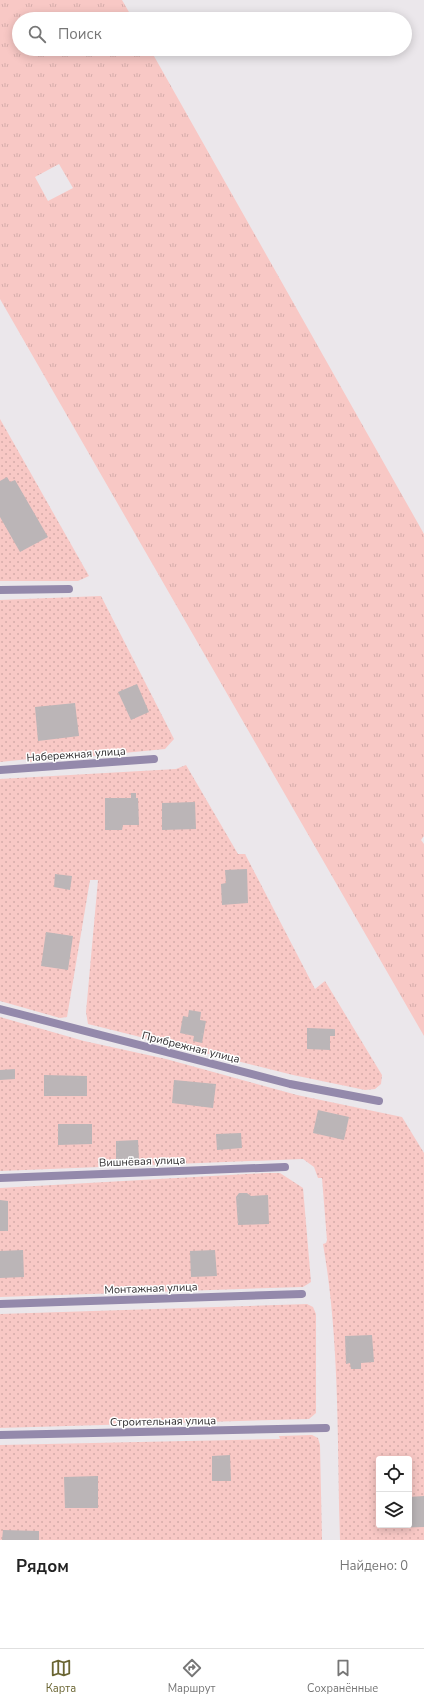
<!DOCTYPE html>
<html lang="ru">
<head>
<meta charset="utf-8">
<style>
  :root { --surface:#fff; --page:#f6f6f6; --text:#222; --muted:#767676; --line:#e0e0e0; --accent:#6a6532 }
  body { margin:0; font-family:"Nunito Sans",sans-serif; background:var(--page); color:var(--text) }
  .controls { position:absolute; right:12px; bottom:12px; display:grid; overflow:hidden; border-radius:4px; box-shadow:0 2px 10px #0003 }
  .controls button { width:36px; height:36px; display:grid; place-items:center; padding:0; border:0; border-bottom:1px solid var(--line); background:var(--surface); color:var(--text); font:20px sans-serif }
  .list { margin:0; padding:0; list-style:none }
  h2 { display:flex; justify-content:space-between; align-items:center; height:52px; margin:0; padding:0 16px; font-size:17px }
  h2 small { font-size:13px; font-weight:400; color:var(--muted) }
  .icon { flex:none; width:22px; height:22px; fill:none; stroke:currentColor; stroke-width:2; stroke-linecap:round; stroke-linejoin:round }
  .map { position:relative; flex:none; width:424px; height:1540px; overflow:hidden }
  .search { position:absolute; background:var(--surface); box-shadow:0 2px 10px #0003; left:12px; right:12px; top:12px; height:44px; display:flex; align-items:center; gap:10px; box-sizing:border-box; padding:0 14px; border-radius:22px; color:var(--muted); font-size:15px }
  .sheet { height:108px; background:var(--surface) }
  nav { display:flex; justify-content:space-around; align-items:center; box-sizing:border-box; height:56px; border-top:1px solid var(--line); background:var(--surface); font-size:11px; color:var(--muted) }
  nav a { display:grid; justify-items:center; gap:2px }
  nav .on { color:var(--accent) }
  .map>svg:first-child { display:block }
</style>
</head>
<body>
<div class="map">
<svg width="424" height="1540" viewBox="0 0 424 1540">
  <defs>
    <pattern id="grass-tufts" width="24" height="20" patternUnits="userSpaceOnUse"><rect width="24" height="20" fill="#f8c8c5"/><path d="M3 7l-1-3M5 7V3M7 7l1-3M15 17l-1-3M17 17v-4M19 17l1-3" fill="none" stroke="#d5acaa"/></pattern>
    <pattern id="garden-dots" width="8" height="8" patternUnits="userSpaceOnUse"><rect width="8" height="8" fill="#f8c8c5"/><path d="M2 2h.1M6 6h.1" fill="none" stroke="#d5acaa" stroke-width="1.8" stroke-linecap="round"/></pattern>
  </defs>
  <rect width="100%" height="100%" fill="#ebe7eb"/>
  <path fill="url(#grass-tufts)" fill-rule="evenodd" d="M0,0H122L133,19H19V49H150L424,534V836L421,840L424,844V1036L0,299ZM59,164L73,188L48,201L35,177Z"/>
  <g fill="url(#garden-dots)" fill-rule="evenodd">
    <polygon points="0,419 89,576 78,581 0,581"/>
    <polygon points="101,596 174,739 165,749 30,762 29,759 0,762 0,600"/>
    <polygon points="186,765 238,854 245,854 315,989 325,981 382,1075 381,1084 375,1089 365,1090 293,1075 88,1024 86,1012 98,880 90,880 67,1017 60,1018 0,1001 0,779 176,769"/>
    <path d="M0,1017L84,1041L166,1059L297,1095L402,1117L424,1153V1540H340C337,1441 340,1341 323,1244L326,1243L327,1240L322,1178H318L314,1167L303,1159L0,1171ZM379,1459H409V1525H379Z"/>
    <polygon points="266,1173 280,1173 303,1188 311,1282 303,1287 0,1297 0,1188"/>
    <polygon points="307,1304 313,1307 316,1314 316,1413 309,1419 0,1428 0,1314"/>
    <polygon points="312,1435 318,1438 320,1445 322,1540 0,1540 0,1445 280,1439 279,1436"/>
  </g>
  <g fill="#bbb5b7">
    <polygon points="7,477 10,482 15,480 48,537 20,552 0,517 0,481"/>
    <polygon points="137,684 149,712 131,720 118,692"/>
    <polygon points="75,703 79,736 38,741 35,707"/>
    <polygon points="131,793 136,793 136,798 138,798 139,825 123,825 122,830 105,830 105,798 131,798"/>
    <polygon points="195,802 196,829 162,830 162,803"/>
    <polygon points="247,869 248,903 222,905 221,884 226,883 225,870"/>
    <polygon points="55,874 72,876 70,890 54,887"/>
    <polygon points="46,932 73,936 68,970 41,966"/>
    <polygon points="189,1010 201,1012 200,1020 206,1021 202,1043 193,1041 194,1036 180,1033 183,1016 188,1017"/>
    <polygon points="307,1028 335,1029 335,1036 330,1036 330,1050 307,1049"/>
    <polygon points="15,1069 15,1079 0,1080 0,1070"/>
    <polygon points="44,1075 87,1076 87,1096 44,1096"/>
    <polygon points="174,1080 216,1084 213,1108 172,1103"/>
    <polygon points="318,1110 349,1117 344,1140 313,1133"/>
    <polygon points="58,1124 92,1124 92,1144 58,1145"/>
    <polygon points="241,1133 242,1148 217,1150 216,1134"/>
    <polygon points="138,1140 139,1159 116,1160 116,1141"/>
    <polygon points="239,1193 247,1193 251,1196 268,1195 269,1224 238,1225 236,1197"/>
    <polygon points="0,1200 8,1201 8,1231 0,1231"/>
    <polygon points="23,1250 24,1277 0,1278 0,1251"/>
    <polygon points="215,1250 217,1276 191,1277 190,1251"/>
    <polygon points="372,1335 374,1362 361,1363 361,1369 351,1369 350,1363 346,1364 345,1336"/>
    <polygon points="230,1455 231,1481 212,1481 212,1456"/>
    <polygon points="98,1476 98,1508 65,1508 64,1477"/>
    <polygon points="424,1496 424,1527 392,1528 392,1525 409,1525 409,1497"/>
    <polygon points="3,1530 39,1531 39,1540 2,1540"/>
  </g>
  <g fill="none" stroke-linecap="round" stroke-linejoin="round">
    <g stroke="#9489ab" stroke-width="8">
      <polyline points="0,590 69,589"/>
      <polyline points="0,770 154,759"/>
      <polyline points="0,1009 290,1084 379,1101"/>
      <polyline points="0,1178 285,1167"/>
      <polyline points="0,1304 302,1294"/>
      <polyline points="0,1435 326,1428"/>
    </g>
  </g>
  <g text-anchor="middle" stroke-width="3" stroke-linejoin="round" paint-order="stroke">
    <g font-size="11" fill="#312f31" stroke="#fff">
      <text transform="translate(76 754) rotate(-4)" y="4">Набережная улица</text>
      <text transform="translate(191 1047) rotate(14)" y="4">Прибрежная улица</text>
      <text transform="translate(142 1161) rotate(-2)" y="4">Вишнёвая улица</text>
      <text transform="translate(151 1288) rotate(-2)" y="4">Монтажная улица</text>
      <text transform="translate(163 1421) rotate(-1)" y="4">Строительная улица</text>
    </g>
  </g>
</svg>
<div class="controls">
<button><svg class="icon" aria-label="locate" viewBox="0 0 24 24"><circle cx="12" cy="12" r="6"/><path d="M12 2v4M12 18v4M2 12h4M18 12h4"/></svg></button>
<button><svg class="icon" aria-label="layers" viewBox="0 0 24 24"><path d="M12 4l9 5-9 5-9-5zM3 14l9 5 9-5"/></svg></button>
</div>
<div class="search"><svg class="icon" aria-label="search" viewBox="0 0 24 24"><circle cx="10" cy="10" r="6"/><path d="M15 15l6 6"/></svg>Поиск</div>
</div>
<section class="sheet">
<h2>Рядом<small>Найдено: 0</small></h2>
<ul class="list">
</ul>
</section>
<nav>
<a class="on"><svg class="icon" aria-label="map" viewBox="0 0 24 24"><path d="M3 6l6-2 6 2 6-2v14l-6 2-6-2-6 2zM9 4v14M15 6v14"/></svg>Карта</a>
<a><svg class="icon" aria-label="directions" viewBox="0 0 24 24"><path d="M12 3l9 9-9 9-9-9zM9 14v-3h6M13 9l2 2-2 2"/></svg>Маршрут</a>
<a><svg class="icon" aria-label="saved" viewBox="0 0 24 24"><path d="M7 4h10v16l-5-4-5 4z"/></svg>Сохранённые</a>
</nav>
</body>
</html>
